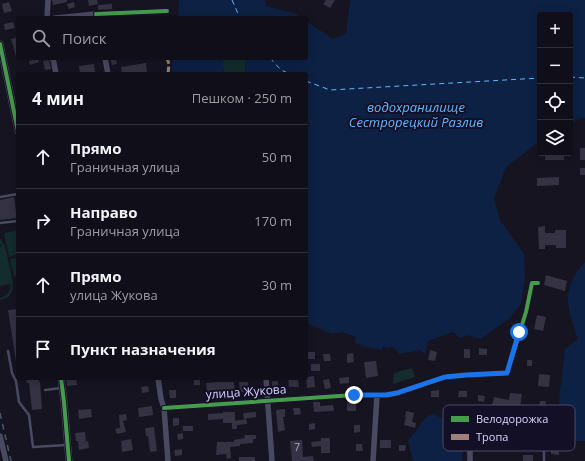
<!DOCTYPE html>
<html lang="ru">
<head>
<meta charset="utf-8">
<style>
  :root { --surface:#100f19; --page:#191822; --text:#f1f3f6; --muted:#9c9ca2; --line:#302f38 }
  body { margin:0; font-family:"Open Sans",sans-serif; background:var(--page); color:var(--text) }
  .controls { position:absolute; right:12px; top:12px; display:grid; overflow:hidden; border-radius:4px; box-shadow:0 2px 10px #0003 }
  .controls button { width:36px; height:36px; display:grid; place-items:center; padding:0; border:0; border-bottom:1px solid var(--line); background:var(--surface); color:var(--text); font:20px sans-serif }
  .stop { position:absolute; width:12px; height:12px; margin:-9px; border:3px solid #1a73e8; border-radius:50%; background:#fff }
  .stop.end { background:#1a73e8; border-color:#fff; box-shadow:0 1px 4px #0008 }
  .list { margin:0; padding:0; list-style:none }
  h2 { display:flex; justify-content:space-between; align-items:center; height:52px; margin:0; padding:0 16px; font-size:17px }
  h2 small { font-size:13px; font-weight:400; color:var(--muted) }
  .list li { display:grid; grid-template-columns:26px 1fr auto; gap:12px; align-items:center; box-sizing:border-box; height:64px; padding:0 16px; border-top:1px solid var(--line) }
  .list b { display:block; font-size:15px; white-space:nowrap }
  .list p { margin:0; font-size:13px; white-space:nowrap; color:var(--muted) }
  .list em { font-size:13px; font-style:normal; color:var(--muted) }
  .icon { flex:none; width:22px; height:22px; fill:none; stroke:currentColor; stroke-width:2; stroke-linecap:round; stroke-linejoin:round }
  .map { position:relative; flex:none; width:585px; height:461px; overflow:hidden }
  .search { position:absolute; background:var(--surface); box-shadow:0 2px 10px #0003; left:16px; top:16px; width:292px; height:44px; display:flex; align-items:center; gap:10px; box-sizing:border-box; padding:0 14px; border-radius:4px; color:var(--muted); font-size:15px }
  .panel { position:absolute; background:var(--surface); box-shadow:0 2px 10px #0003; left:16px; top:72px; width:292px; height:308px; border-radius:4px }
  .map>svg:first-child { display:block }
</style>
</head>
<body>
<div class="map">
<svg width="585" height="461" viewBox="0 0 585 461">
  <rect width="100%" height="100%" fill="#161421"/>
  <g fill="#132c2d">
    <polygon points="222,58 245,58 246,74 224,74"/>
    <polygon points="18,230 18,254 9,257 4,233"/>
    <path d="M0,238C6,245 7,255 9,264C12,277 19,297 0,300V298C7,296 11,291 10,284L0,286V247L2,246L0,244Z"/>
    <polygon points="18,257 18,276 14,277 10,259"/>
    <polygon points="412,368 415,377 393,384 394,373"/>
  </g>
  <g fill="#0d2144">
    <polygon points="179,0 265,0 266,6 294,13 302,18 178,18"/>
    <polygon points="353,0 585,0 585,118 581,118 570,123 570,15 540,15 540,141 506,167 494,198 500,220 524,254 525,279 521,304 509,319 480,339 469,335 460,338 453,332 428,341 425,355 421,350 400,354 393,347 387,348 383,346 382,350 362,346 361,347 360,344 354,343 356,337 342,332 332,334 306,323 306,135 310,122 306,124 306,74 246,74 245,58 306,58 306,21 333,39 346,34 350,1"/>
    <polygon points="173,58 222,58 224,74 171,74"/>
    <path d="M585,262V441H574L575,444L551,442V446L535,439L474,437L463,440L462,461H414L412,457L408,441L427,416L435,414L462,432L464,429L499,432L502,435L532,433L560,427L559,401L565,349L578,339C567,307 560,290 585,262Z"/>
  </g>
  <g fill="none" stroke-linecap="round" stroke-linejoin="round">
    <g stroke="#62b6ff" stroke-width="1" stroke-dasharray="5 4" stroke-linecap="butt">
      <polyline points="232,0 240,18"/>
      <polyline points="270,58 281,70 290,74"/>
      <polyline points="570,77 585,78"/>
      <polyline points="306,81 330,90 540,78"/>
    </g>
  </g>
  <g fill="#343243">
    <polygon points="52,0 67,0 67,2 53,5"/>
    <polygon points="88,0 97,0 98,4 89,6"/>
    <polygon points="326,0 335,0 330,8 323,4"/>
    <polygon points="9,2 12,11 4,13 2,4"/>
    <polygon points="74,2 75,7 69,9 67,4"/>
    <polygon points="112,4 112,9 98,10 98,5"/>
    <polygon points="13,22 15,28 5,30 4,24"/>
    <polygon points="18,37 18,57 16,57 11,39"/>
    <polygon points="38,58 39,62 30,65 29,61"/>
    <polygon points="110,58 116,58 117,64 112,65"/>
    <polygon points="49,60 51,69 45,70 43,61"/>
    <polygon points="146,63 147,72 122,74 121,67"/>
    <polygon points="94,64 95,72 80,74 79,66"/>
    <rect x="580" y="148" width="5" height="12"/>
    <rect x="545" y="153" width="19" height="7"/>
    <rect x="580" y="168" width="5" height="7"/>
    <polygon points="559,177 559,185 537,186 537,178"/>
    <polygon points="14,197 17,218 0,220 0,200"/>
    <polygon points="545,226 545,233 555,233 555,230 566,230 566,248 556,248 556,245 545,245 545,249 539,249 538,227"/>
    <polygon points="546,275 567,281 565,291 544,285"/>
    <polygon points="18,309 18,362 16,362 8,310"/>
    <polygon points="537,315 546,317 543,331 534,329"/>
    <polygon points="479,348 487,349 487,355 479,355"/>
    <rect x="464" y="349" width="6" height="9"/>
    <polygon points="430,350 437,352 435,361 428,360"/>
    <rect x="306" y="352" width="9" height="7"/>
    <polygon points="353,353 354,362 347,363 347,354"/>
    <polygon points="323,354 330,354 331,361 324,361"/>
    <rect x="527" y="360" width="5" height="6"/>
    <polygon points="376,361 378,376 366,378 364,362"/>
    <rect x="311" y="364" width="9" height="7"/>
    <polygon points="539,374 550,375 549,387 538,386"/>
    <polygon points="314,376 315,387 307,388 306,377"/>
    <polygon points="349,377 349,383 340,384 339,378"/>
    <polygon points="26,378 38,378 39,382 40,381 42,409 32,410 29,383 27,383"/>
    <polygon points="66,378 76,378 77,385 67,386"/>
    <rect x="194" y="378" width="6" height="7"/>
    <polygon points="288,378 298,378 299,387 289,387"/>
    <polygon points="329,379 331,388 325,389 323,380"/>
    <rect x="272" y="381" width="6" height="10"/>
    <polygon points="217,382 234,382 235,393 224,394 224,390 207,392 206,383"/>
    <polygon points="239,382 248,382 249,392 240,392"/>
    <polygon points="148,386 149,392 142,393 141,387"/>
    <polygon points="169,390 176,390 176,398 170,398"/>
    <polygon points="439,390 439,397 431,397 431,391"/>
    <polygon points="459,391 467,391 467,397 458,397"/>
    <polygon points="510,393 522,394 519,414 507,412 507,409 492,405 494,397 509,400"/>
    <polygon points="478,395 485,396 484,402 478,401"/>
    <polygon points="540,401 546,401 545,407 539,407"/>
    <polygon points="313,402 320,402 320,406 333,405 334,411 314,412"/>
    <rect x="347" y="403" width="9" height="8"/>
    <polygon points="152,406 153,415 139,417 138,408"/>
    <polygon points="293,408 300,408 301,414 294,415"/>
    <polygon points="91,409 92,417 79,419 78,410"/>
    <polygon points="285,409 285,417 283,417 285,430 278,432 276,410"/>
    <polygon points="406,411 414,413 412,422 416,423 415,428 404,425 406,417 405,417"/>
    <polygon points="223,412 235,412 235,421 246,419 247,424 237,425 237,429 232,429 232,423 223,423 223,419 208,420 208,414 223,413"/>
    <polygon points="256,412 256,417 244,419 243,413"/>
    <polygon points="126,414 127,420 123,421 126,432 117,434 115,429 120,428 119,415"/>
    <polygon points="173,418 179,418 179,425 173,426"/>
    <polygon points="315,423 315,429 309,430 309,424"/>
    <polygon points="354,425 360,425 360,432 354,433"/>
    <rect x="183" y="426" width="10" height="5"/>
    <polygon points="154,427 157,451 150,452 148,436 146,436 145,428"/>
    <polygon points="85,432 86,442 88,441 89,448 79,450 78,441 76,441 75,433"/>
    <polygon points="183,433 183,439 178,440 177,434"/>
    <polygon points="244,435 256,435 256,439 253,439 253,443 240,444 240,446 230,447 231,458 227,459 226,454 216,455 217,442 234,442 234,440 245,438"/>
    <polygon points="321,438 330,438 330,453 321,453 321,446 312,447 311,442 321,441"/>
    <polygon points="131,439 133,450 122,452 121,441"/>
    <polygon points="302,440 303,457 313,456 314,461 292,461 290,441"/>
    <rect x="380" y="440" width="11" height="8"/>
    <polygon points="356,444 362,444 363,451 356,451"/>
    <polygon points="399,445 406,445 405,451 399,451"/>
    <polygon points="182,449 182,455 175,456 174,450"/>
    <polygon points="551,449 559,449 559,455 551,454"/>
    <rect x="523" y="455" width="10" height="6"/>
    <rect x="239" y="457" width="16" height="4"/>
  </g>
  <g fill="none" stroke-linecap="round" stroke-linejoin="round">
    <g stroke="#4a4962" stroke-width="2.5">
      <polyline points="0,197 18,194"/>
      <polyline points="0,223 18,221"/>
      <polyline points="8,351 12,373 16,381 19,402 29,415 33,447 66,445"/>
      <polyline points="45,390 61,388"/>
      <polyline points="544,452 544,461"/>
    </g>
    <g stroke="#4a4962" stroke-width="5.5">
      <polyline points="47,18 48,0"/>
      <polyline points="55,18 96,14"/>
      <polyline points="97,18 96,14 167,11"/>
      <polyline points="53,58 56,74"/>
      <polyline points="105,58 108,74"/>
      <polyline points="158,378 161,399 164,408 168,461"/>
      <polyline points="266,378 272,461"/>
      <polyline points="164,408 354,395 386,395 397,393 445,377 466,375 507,373 526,312 532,283 538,283"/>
      <polyline points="0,436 6,461"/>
      <polyline points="373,461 377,395"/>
      <polyline points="470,461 470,444"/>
    </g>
    <g stroke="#4a4962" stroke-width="7">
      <polyline points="0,44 18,131"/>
      <polyline points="61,378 64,402 69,461"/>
    </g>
    <polyline stroke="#43596b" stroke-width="1.5" stroke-dasharray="6 5" stroke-linecap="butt" points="0,413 11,461"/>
    <polyline stroke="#9e8076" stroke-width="3" stroke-dasharray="6 3" stroke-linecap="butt" points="167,58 169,64 168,74"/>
    <defs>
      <g id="cycleway">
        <polyline points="97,18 96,14 167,11"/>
        <polyline points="0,44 18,131"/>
        <polyline points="61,378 64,402 69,461"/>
        <polyline points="164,408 354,395 386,395 397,393 445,377 466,375 507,373 526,312 532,283 538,283"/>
      </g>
    </defs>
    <use href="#cycleway" stroke="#130f26" stroke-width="6"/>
    <use href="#cycleway" stroke="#469c4c" stroke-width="4"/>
  </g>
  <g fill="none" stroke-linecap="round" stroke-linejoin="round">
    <polyline stroke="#1a73e8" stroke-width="5" points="354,395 386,395 397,393 445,377 466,375 507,373 519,332"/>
  </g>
  <g text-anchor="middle" stroke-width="4" stroke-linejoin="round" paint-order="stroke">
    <g font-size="10" fill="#b0acd0">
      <text x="297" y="451">7</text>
    </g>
    <g font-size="12" fill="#d9d4ff" stroke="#130f26">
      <text transform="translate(246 392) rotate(-4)" y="4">улица Жукова</text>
    </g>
    <g font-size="13" font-style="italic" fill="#62b6ff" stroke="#130f26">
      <text x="416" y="112">водохранилище<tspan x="416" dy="15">Сестрорецкий Разлив</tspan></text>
    </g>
  </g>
  <rect x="443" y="405" width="132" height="46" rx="6" fill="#130f26" stroke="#4e4a67" stroke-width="1"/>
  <rect x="451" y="416" width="18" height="6" fill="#469c4c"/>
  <rect x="451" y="434" width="18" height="6" fill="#9e8076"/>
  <g font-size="11" fill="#d9d4ff">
    <text x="476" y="423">Велодорожка</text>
    <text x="476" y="441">Тропа</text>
  </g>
</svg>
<div class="controls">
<button>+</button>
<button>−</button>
<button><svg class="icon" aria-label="locate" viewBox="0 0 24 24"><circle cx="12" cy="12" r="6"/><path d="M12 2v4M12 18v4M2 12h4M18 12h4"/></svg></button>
<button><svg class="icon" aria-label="layers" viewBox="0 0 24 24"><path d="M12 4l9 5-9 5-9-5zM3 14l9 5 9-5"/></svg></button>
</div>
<div class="stop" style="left:519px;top:332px"></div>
<div class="stop end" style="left:354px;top:395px"></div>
<div class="search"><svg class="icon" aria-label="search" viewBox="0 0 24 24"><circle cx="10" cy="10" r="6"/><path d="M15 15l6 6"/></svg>Поиск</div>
<section class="panel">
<h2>4 мин<small>Пешком · 250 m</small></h2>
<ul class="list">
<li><svg class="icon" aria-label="ahead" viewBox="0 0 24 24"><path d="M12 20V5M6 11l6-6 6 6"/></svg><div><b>Прямо</b><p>Граничная улица</p></div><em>50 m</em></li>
<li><svg class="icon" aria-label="right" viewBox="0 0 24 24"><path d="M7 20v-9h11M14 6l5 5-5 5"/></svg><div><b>Направо</b><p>Граничная улица</p></div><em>170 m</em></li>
<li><svg class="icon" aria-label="ahead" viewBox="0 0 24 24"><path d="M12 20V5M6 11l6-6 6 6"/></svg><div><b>Прямо</b><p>улица Жукова</p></div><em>30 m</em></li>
<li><svg class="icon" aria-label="arrive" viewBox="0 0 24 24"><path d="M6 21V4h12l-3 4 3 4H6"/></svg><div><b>Пункт назначения</b></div></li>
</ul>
</section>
</div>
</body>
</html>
